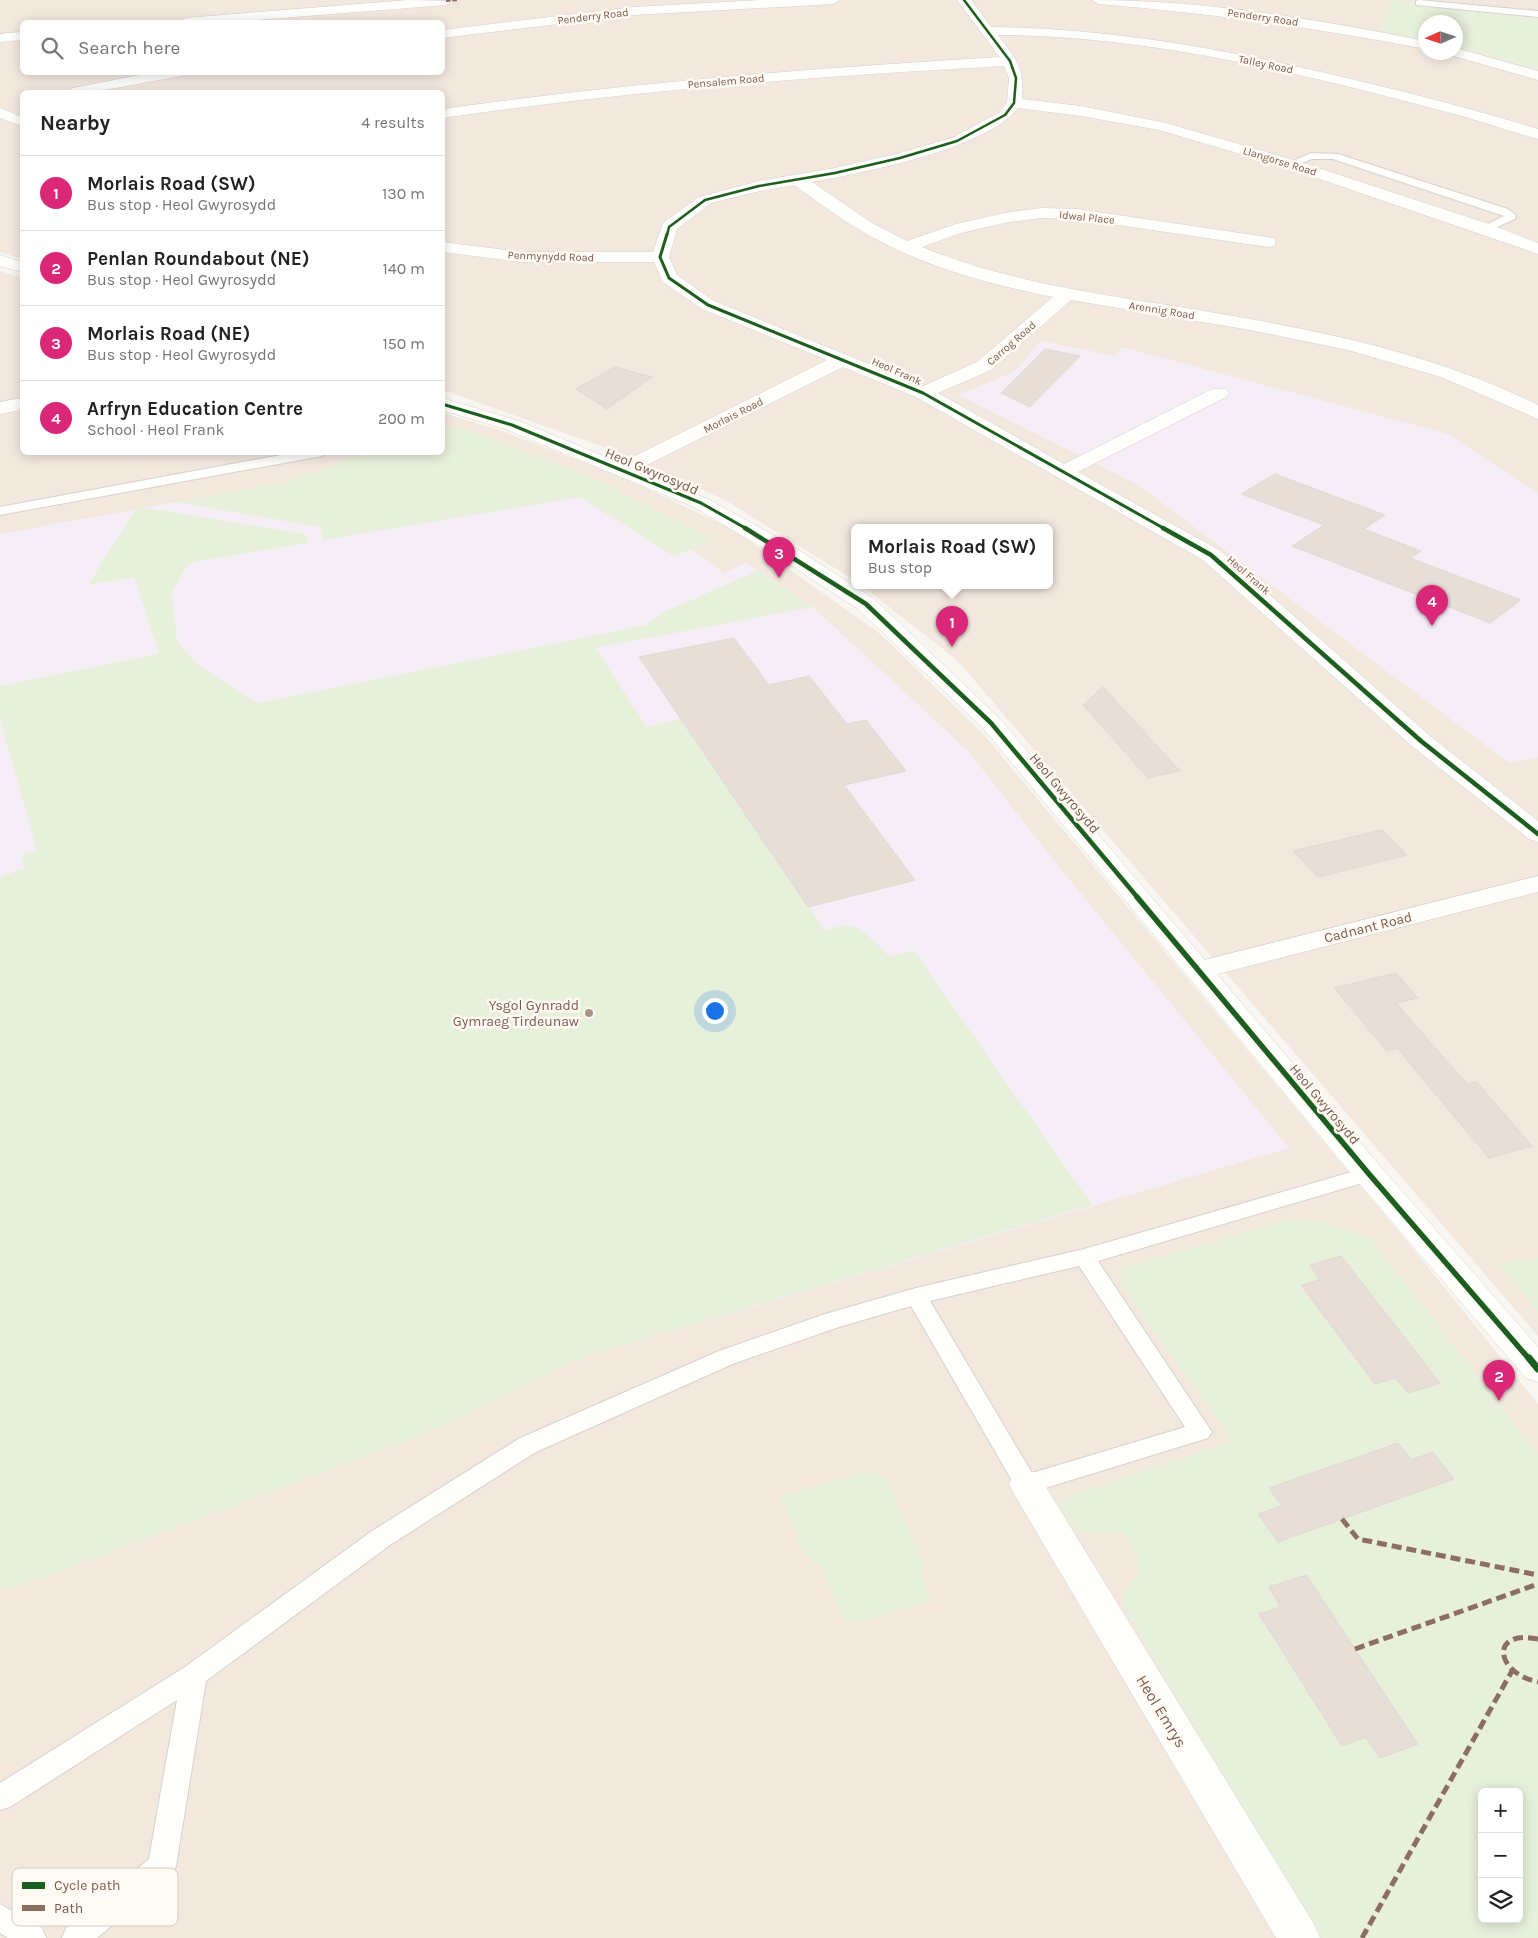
<!DOCTYPE html>
<html lang="en">
<head>
<meta charset="utf-8">
<style>
  :root { --surface:#fff; --page:#f6f6f6; --text:#222; --muted:#767676; --line:#e0e0e0; --accent:#db2777 }
  body { margin:0; font-family:Karla,sans-serif; background:var(--page); color:var(--text) }
  .controls { position:absolute; right:15px; bottom:15px; display:grid; overflow:hidden; border-radius:8px; box-shadow:0 2px 12px #0003 }
  .controls button { width:45px; height:45px; display:grid; place-items:center; padding:0; border:0; border-bottom:1px solid var(--line); background:var(--surface); color:var(--text); font:25px sans-serif }
  .compass { position:absolute; left:1418px; top:15px; width:45px; height:45px; border-radius:50%; background:var(--surface); box-shadow:0 2px 12px #0003; rotate:267deg }
  .you { position:absolute; left:714px; top:1010px; width:18px; height:18px; margin:-12px; border:4px solid #fff; border-radius:50%; background:#1a73e8; box-shadow:0 0 0 8px #1a73e833 }
  .badge { display:grid; place-items:center; width:32px; height:32px; border-radius:50%; background:var(--accent); color:#fff; font-size:16px; font-weight:700 }
  .pin { position:absolute; translate:-50% -41px; filter:drop-shadow(0 1px 2px #0008) }
  .pin::after { content:''; position:absolute; top:26px; width:18px; height:15px; background:inherit; clip-path:polygon(0 0,100% 0,50% 100%) }
  .popup { position:absolute; left:851px; top:524px; width:202px; height:65px; box-sizing:border-box; display:grid; place-content:center; border-radius:8px; background:var(--surface); filter:drop-shadow(0 1px 4px #0005); font-size:16px; white-space:nowrap; color:var(--muted) }
  .popup b { font-size:19px; color:var(--text) }
  .popup::after { content:''; position:absolute; left:50%; top:100%; margin-left:-10px; border:10px solid transparent; border-top-color:var(--surface) }
  .list { margin:0; padding:0; list-style:none }
  h2 { display:flex; justify-content:space-between; align-items:center; height:65px; margin:0; padding:0 20px; font-size:21px }
  h2 small { font-size:16px; font-weight:400; color:var(--muted) }
  .list li { display:grid; grid-template-columns:32px 1fr auto; gap:15px; align-items:center; box-sizing:border-box; height:75px; padding:0 20px; border-top:1px solid var(--line) }
  .list b { display:block; font-size:19px; white-space:nowrap }
  .list p { margin:0; font-size:16px; white-space:nowrap; color:var(--muted) }
  .list em { font-size:16px; font-style:normal; color:var(--muted) }
  .icon { flex:none; width:28px; height:28px; fill:none; stroke:currentColor; stroke-width:2; stroke-linecap:round; stroke-linejoin:round }
  .map { position:relative; flex:none; width:1538px; height:1938px; overflow:hidden }
  .search { position:absolute; background:var(--surface); box-shadow:0 2px 12px #0003; left:20px; top:20px; width:425px; height:55px; display:flex; align-items:center; gap:12px; box-sizing:border-box; padding:0 18px; border-radius:8px; color:var(--muted); font-size:19px }
  .panel { position:absolute; background:var(--surface); box-shadow:0 2px 12px #0003; left:20px; top:90px; width:425px; height:365px; border-radius:8px }
  .map>svg:first-child { display:block }
</style>
</head>
<body>
<div class="map">
<svg width="1538" height="1938" viewBox="0 0 1538 1938">
  <rect width="100%" height="100%" fill="#f9f5f0"/>
  <g fill="#f2e8de" fill-rule="evenodd">
    <path d="M0,0H1538V16L1391,1L1379,29L1425,40L1426,52H1456V46L1538,69V1336L956,659L862,586H1050V528H854V580L725,500L612,450L443,390L442,92H22V259L0,252ZM22,22H442V72H22Z"/>
    <path d="M0,271L22,278V452H442L443,413L505,432L627,479L734,530L879,633L984,735L1414,1250L1538,1404V1938H0ZM1482,1792H1519V1919H1482Z"/>
  </g>
  <g fill="#f6eef6">
    <polygon points="1041,341 1115,356 1122,347 1448,434 1538,493 1538,758 1509,763 1138,485 958,395 1014,372"/>
    <polygon points="442,429 591,477 712,538 706,544 691,549 724,573 746,563 813,607 968,751 1056,863 1289,1148 583,1357 437,1429 50,1575 0,1591 0,534 287,482 368,453 442,452"/>
  </g>
  <g fill="#e7f0db" fill-rule="evenodd">
    <polygon points="1391,1 1538,16 1538,69 1456,46 1456,22 1426,22 1425,40 1379,30"/>
    <polygon points="462,428 591,477 712,538 706,544 674,556 580,497 323,540 320,527 175,502 287,482 368,453 442,452 443,429"/>
    <path d="M146,508L306,534L308,543L188,563L172,593L177,641L198,665L258,703L646,625L666,611L757,571L813,607L595,648L647,727L681,719L825,930C832,929 841,925 848,926C864,927 878,946 889,956L914,951L1092,1205L583,1357L437,1429L50,1575L0,1591V877L25,868L22,854L37,850L0,719V686L159,654L134,577L88,585L135,510Z"/>
    <path d="M1315,1219L1372,1239L1538,1454V1938H1314L1207,1747L1128,1615L1122,1594L1139,1575L1137,1557L1121,1532C1087,1536 1069,1536 1057,1500L1232,1441L1121,1284L1123,1268L1283,1221ZM1341,1256L1440,1382V1383L1408,1393L1395,1378L1375,1384L1301,1286L1320,1280L1310,1265ZM1433,1452L1453,1479L1278,1542L1259,1514L1282,1506L1270,1489L1411,1460ZM1306,1575L1418,1744L1380,1758L1366,1737L1342,1746L1259,1615L1281,1607L1269,1587ZM1482,1792H1519V1919H1482Z"/>
    <path d="M1538,1257V1311L1499,1266C1512,1260 1525,1261 1538,1257Z"/>
    <polygon points="869,1471 886,1477 924,1561 921,1574 932,1601 846,1625 821,1566 806,1557 781,1496"/>
  </g>
  <g fill="#e6ded7" stroke="#e2d8d2">
    <polygon points="1045,349 1080,356 1030,407 1001,393"/>
    <polygon points="615,367 652,377 607,409 576,389"/>
    <polygon points="1275,474 1385,515 1364,529 1421,551 1410,558 1521,600 1490,623 1292,546 1324,525 1241,494"/>
    <polygon points="734,638 769,685 809,676 847,724 866,720 906,771 844,785 915,880 808,907 639,657"/>
    <polygon points="1103,687 1180,771 1148,778 1083,705"/>
    <polygon points="1382,830 1407,855 1318,877 1293,851"/>
    <polygon points="1396,973 1418,998 1396,1003 1467,1084 1477,1082 1532,1146 1489,1158 1397,1048 1387,1051 1334,988"/>
    <polygon points="1341,1256 1440,1383 1408,1393 1395,1378 1375,1384 1301,1285 1320,1280 1310,1265"/>
    <polygon points="1398,1443 1411,1460 1433,1452 1454,1479 1278,1542 1258,1514 1282,1506 1269,1488"/>
    <polygon points="1306,1575 1355,1649 1418,1744 1380,1758 1366,1737 1342,1746 1259,1614 1281,1607 1269,1587"/>
  </g>
  <g fill="none" stroke-linecap="round" stroke-linejoin="round">
    <defs>
      <g id="lane">
        <polygon points="1419,0 1538,11 1538,17 1416,5 1416,1"/>
        <polygon points="1311,153 1338,154 1508,209 1516,215 1515,219 1486,232 1482,231 1482,227 1504,216 1333,159 1312,159 1291,167 1286,164"/>
        <polygon points="297,452 328,452 322,456 0,515 0,507"/>
        <path d="M1369,1167L1376,1169L1379,1174L1376,1179L1098,1261L1212,1432L1208,1438L1026,1494L1018,1491L911,1306L839,1327L735,1363L536,1452L390,1545L206,1681L176,1866L172,1875L97,1938H62L66,1928L149,1859L177,1700L10,1807L0,1810V1783L185,1667L372,1531L520,1438L719,1351L825,1314L916,1288L1084,1249ZM1079,1266L1185,1427L1032,1473L930,1301Z"/>
        <polygon points="0,1904 42,1928 46,1938 8,1938 0,1933"/>
      </g>
      <g id="street">
        <polygon points="408,0 453,1 446,5 231,22 179,22 186,18"/>
        <polygon points="760,0 840,0 833,4 634,15 442,38 442,30 634,7"/>
        <path d="M957,0H971L991,27C1104,28 1212,47 1321,72C1394,89 1467,107 1538,129V139C1508,131 1478,120 1447,112C1301,73 1150,36 998,35C1017,60 1024,67 1022,99L1081,106L1166,123L1297,161L1492,225L1538,243V254L1285,167L1159,130L1081,116L1018,108C987,149 862,173 812,182L872,223L907,241L956,224L1009,212L1042,208L1077,209L1274,238L1276,242L1274,246L1268,247L1077,219L1042,218L1009,222L961,233L922,247C1005,281 1091,293 1179,307C1302,327 1425,349 1538,405V419L1441,377L1348,350L1250,330L1071,300L991,370L938,393L1064,464L1212,389H1226L1229,393L1226,397L1078,472L1219,550L1430,736L1538,821V842L1529,839L1412,746L1203,560L916,397L843,367L629,474L622,476L615,474L612,470L615,466L827,360L702,309L663,282L654,262H523L442,252V242L523,252H653L663,223L699,197L759,181L835,168L896,154L952,138L1000,112L1007,103L1009,78L1004,66C816,76 629,91 442,118V109C628,83 813,68 1000,57ZM794,185C816,200 837,217 860,230C917,265 988,284 1053,297L977,362L923,386L714,301L677,275L669,257L677,229L711,203L760,191Z"/>
        <path d="M1092,0C1204,0 1316,19 1426,41V49C1317,28 1209,13 1099,4Z"/>
        <polygon points="22,32 22,40 0,42 0,34"/>
        <polygon points="1456,48 1538,71 1538,80 1450,55 1448,52 1456,52"/>
        <polygon points="155,72 188,72 181,76 94,92 66,92 73,88"/>
        <polygon points="0,108 22,117 22,126 0,118"/>
        <polygon points="22,398 22,410 0,414 0,402"/>
        <polygon points="1538,876 1538,892 1198,979 1188,976 1184,970 1188,964"/>
        <polygon points="1026,1470 1038,1474 1314,1924 1320,1938 1276,1938 1014,1494 1009,1484 1014,1474"/>
      </g>
      <g id="secondary">
        <polygon points="0,255 22,262 22,272 0,266"/>
        <polygon points="442,398 519,421 708,499 791,545 874,599 999,718 1380,1166 1538,1347 1538,1382 1526,1378 1358,1182 983,728 858,609 775,555 694,507 505,429 442,410"/>
      </g>
    </defs>
    <use href="#lane" stroke="#d7d1cb" stroke-width="2"/>
    <use href="#street" stroke="#d7d1cb" stroke-width="1"/>
    <use href="#secondary" stroke="#d9d2cb" stroke-width="1"/>
    <use href="#lane" fill="#fefefd" fill-rule="evenodd"/>
    <use href="#street" fill="#fefefd" fill-rule="evenodd"/>
    <use href="#secondary" fill="#fefefd" fill-rule="evenodd"/>
    <polyline stroke="#8d6e63" stroke-width="2" stroke-dasharray="4.5 2" stroke-linecap="butt" points="446,1 459,0"/>
    <g stroke="#8d6e63" stroke-width="5" stroke-dasharray="10 5" stroke-linecap="butt">
      <polyline points="1342,1519 1358,1539 1538,1575"/>
      <path d="M1538,1639C1489,1629 1495,1673 1538,1682"/>
      <polyline points="1355,1649 1538,1584"/>
      <polyline points="1362,1938 1512,1671"/>
    </g>
    <defs>
      <polyline id="cycleway-far4" points="667,235 669,227 705,200 759,186 835,173 900,158 957,141 1005,115 1014,103 1016,78 1010,61 964,0"/>
      <g id="cycleway-far3">
        <polyline points="667,234 660,257 669,278 708,305 923,393 1165,529"/>
        <polyline points="442,404 512,425 701,503 747,529"/>
      </g>
      <g id="cycleway-far2">
        <polyline points="745,528 866,604 991,723 1138,898"/>
        <polyline points="1163,528 1211,555 1421,741 1538,834"/>
      </g>
      <polyline id="cycleway-far1" points="1137,897 1369,1174 1530,1360"/>
      <polyline id="cycleway" points="1529,1358 1538,1369"/>
    </defs>
    <use href="#cycleway-far4" stroke="#fffaf3" stroke-width="4.5"/>
    <use href="#cycleway-far3" stroke="#fffaf3" stroke-width="5"/>
    <use href="#cycleway-far2" stroke="#fffaf3" stroke-width="7"/>
    <use href="#cycleway-far1" stroke="#fffaf3" stroke-width="9"/>
    <use href="#cycleway" stroke="#fffaf3" stroke-width="10"/>
    <use href="#cycleway-far4" stroke="#1b5e20" stroke-width="2.5"/>
    <use href="#cycleway-far3" stroke="#1b5e20" stroke-width="3"/>
    <use href="#cycleway-far2" stroke="#1b5e20" stroke-width="4.5"/>
    <use href="#cycleway-far1" stroke="#1b5e20" stroke-width="5.5"/>
    <use href="#cycleway" stroke="#1b5e20" stroke-width="7"/>
  </g>
  <circle fill="#a69286" stroke="#fffaf3" stroke-width="2" cx="589" cy="1013" r="5"/>
  <g text-anchor="middle" stroke-width="5" stroke-linejoin="round" paint-order="stroke">
    <g font-size="11" fill="#7a5c4d" stroke="#fffaf3">
      <text transform="translate(593 16) rotate(-7)" y="4">Penderry Road</text>
      <text transform="translate(1263 17) rotate(8)" y="4">Penderry Road</text>
      <text transform="translate(1266 64) rotate(12)" y="4">Talley Road</text>
      <text transform="translate(726 81) rotate(-5)" y="4">Pensalem Road</text>
      <text transform="translate(1280 161) rotate(17)" y="4">Llangorse Road</text>
      <text transform="translate(1087 217) rotate(6)" y="4">Idwal Place</text>
      <text transform="translate(551 256) rotate(2)" y="4">Penmynydd Road</text>
      <text transform="translate(1162 310) rotate(9)" y="4">Arennig Road</text>
      <text transform="translate(1011 343) rotate(-41)" y="4">Carrog Road</text>
      <text transform="translate(897 371) rotate(24)" y="4">Heol Frank</text>
      <text transform="translate(733 415) rotate(-27)" y="4">Morlais Road</text>
      <text transform="translate(1249 575) rotate(41)" y="4">Heol Frank</text>
    </g>
    <g font-size="14" fill="#7a5c4d" stroke="#fffaf3">
      <text transform="translate(652 471) rotate(23)" y="5">Heol Gwyrosydd</text>
      <text transform="translate(1065 793) rotate(50)" y="5">Heol Gwyrosydd</text>
      <text transform="translate(1368 927) rotate(-14)" y="5">Cadnant Road</text>
      <text transform="translate(1325 1104) rotate(50)" y="5">Heol Gwyrosydd</text>
    </g>
    <g font-size="14" fill="#7a5c4d" stroke="#fffaf3" text-anchor="end">
      <text x="579" y="1010">Ysgol Gynradd<tspan x="579" dy="16">Gymraeg Tirdeunaw</tspan></text>
    </g>
    <g font-size="16" fill="#7a5c4d" stroke="#fffaf3">
      <text transform="translate(1162 1711) rotate(59)" y="6">Heol Emrys</text>
    </g>
  </g>
  <rect x="12" y="1868" width="166" height="58" rx="8" fill="#fffaf3" stroke="#d7cbc1" stroke-width="1"/>
  <rect x="22" y="1882" width="23" height="7" fill="#1b5e20"/>
  <rect x="22" y="1905" width="23" height="6" fill="#8d6e63"/>
  <g font-size="14" fill="#7a5c4d">
    <text x="54" y="1890">Cycle path</text>
    <text x="54" y="1913">Path</text>
  </g>
</svg>
<div class="controls">
<button>+</button>
<button>−</button>
<button><svg class="icon" aria-label="layers" viewBox="0 0 24 24"><path d="M12 4l9 5-9 5-9-5zM3 14l9 5 9-5"/></svg></button>
</div>
<svg class="compass" viewBox="-18 -18 36 36"><path d="M0-13l5 13h-10z" fill="#e53935"/><path d="M0 13l5-13h-10z" fill="#767676"/></svg>
<div class="you"></div>
<div class="pin badge" style="left:952px;top:647px">1</div>
<div class="popup"><b>Morlais Road (SW)</b>Bus stop</div>
<div class="pin badge" style="left:1499px;top:1401px">2</div>
<div class="pin badge" style="left:779px;top:578px">3</div>
<div class="pin badge" style="left:1432px;top:626px">4</div>
<div class="search"><svg class="icon" aria-label="search" viewBox="0 0 24 24"><circle cx="10" cy="10" r="6"/><path d="M15 15l6 6"/></svg>Search here</div>
<section class="panel">
<h2>Nearby<small>4 results</small></h2>
<ul class="list">
<li><span class="badge">1</span><div><b>Morlais Road (SW)</b><p>Bus stop · Heol Gwyrosydd</p></div><em>130 m</em></li>
<li><span class="badge">2</span><div><b>Penlan Roundabout (NE)</b><p>Bus stop · Heol Gwyrosydd</p></div><em>140 m</em></li>
<li><span class="badge">3</span><div><b>Morlais Road (NE)</b><p>Bus stop · Heol Gwyrosydd</p></div><em>150 m</em></li>
<li><span class="badge">4</span><div><b>Arfryn Education Centre</b><p>School · Heol Frank</p></div><em>200 m</em></li>
</ul>
</section>
</div>
</body>
</html>
